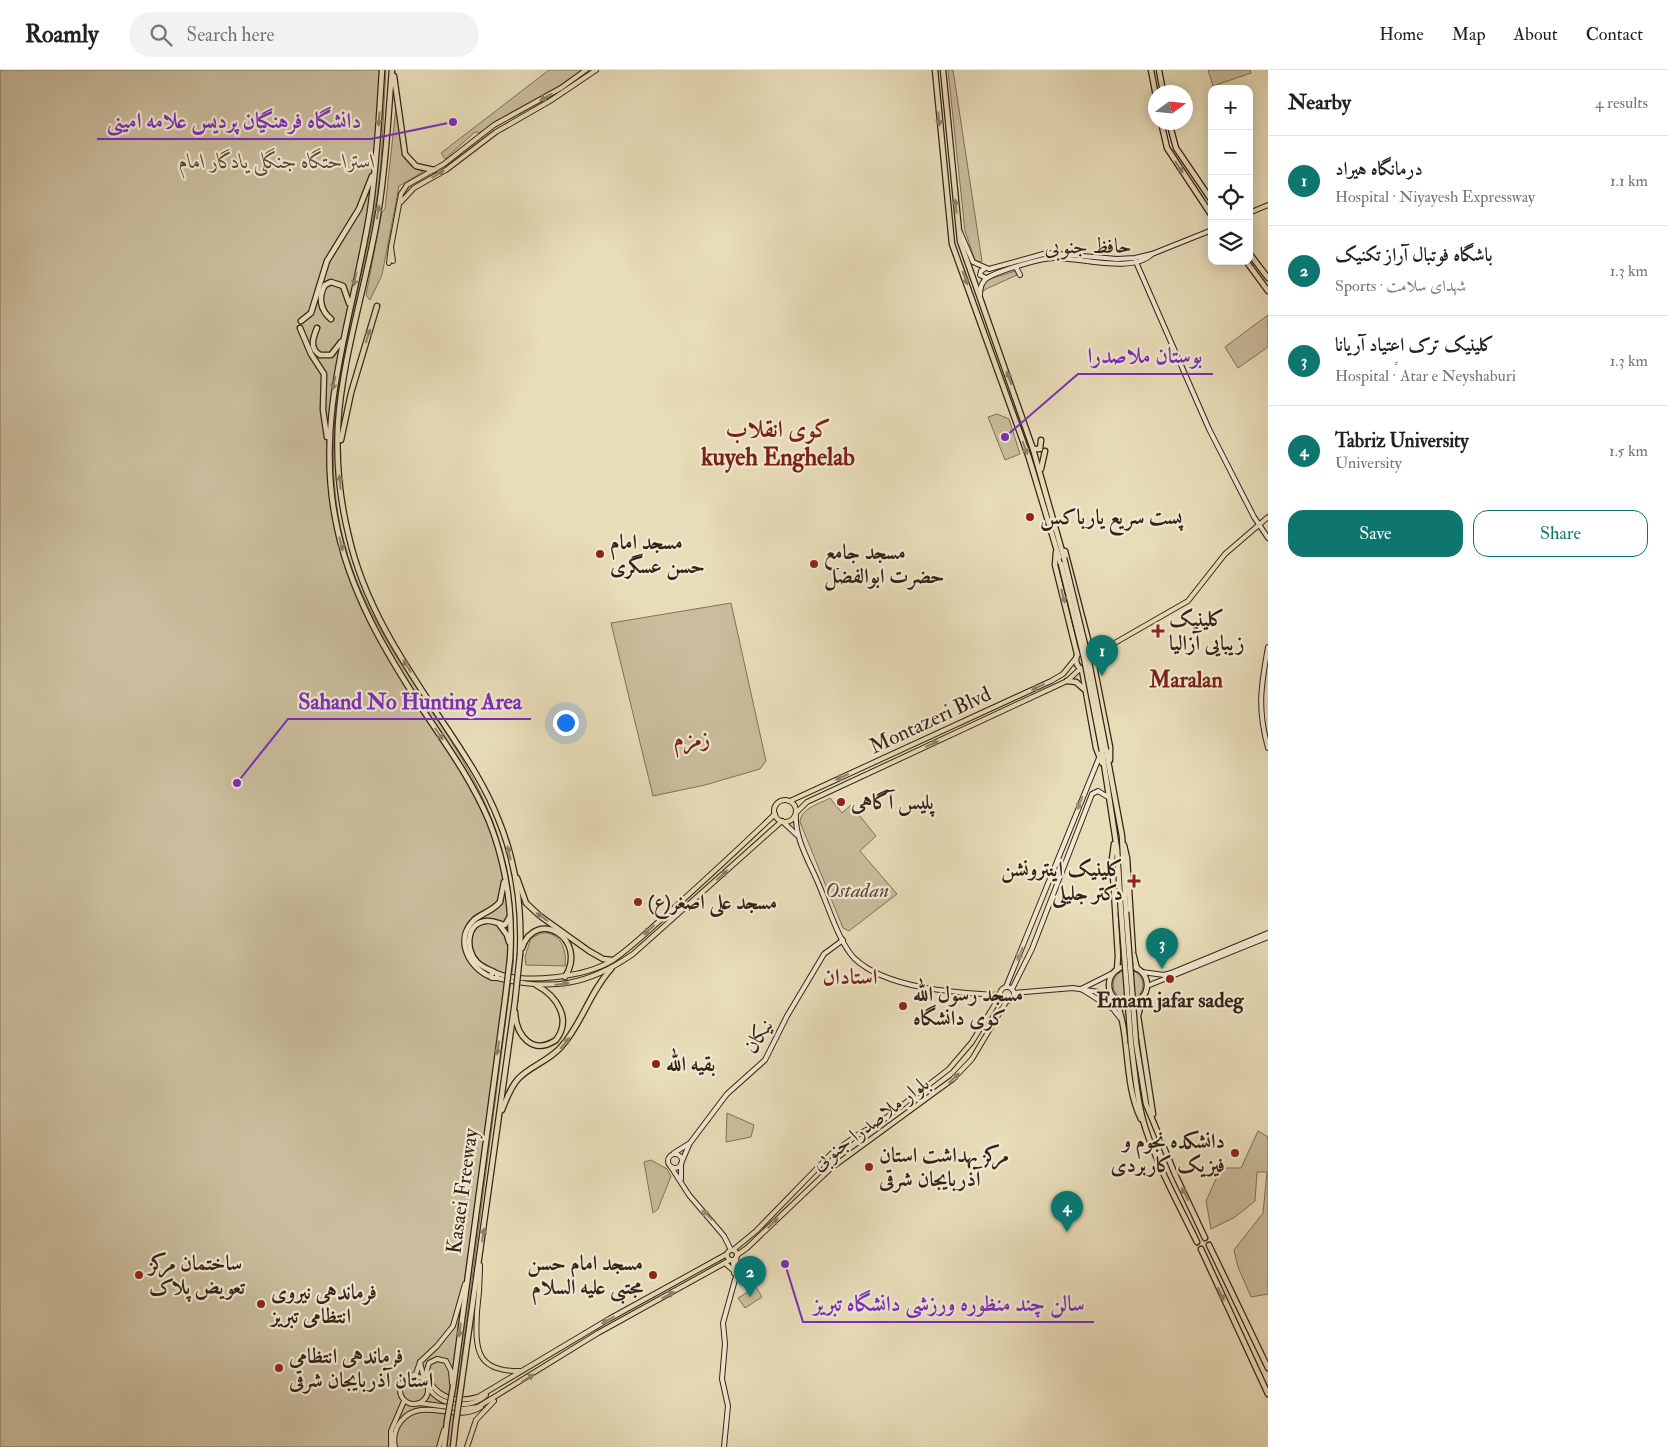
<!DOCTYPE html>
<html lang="en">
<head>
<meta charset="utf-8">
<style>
  :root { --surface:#fff; --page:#f2f2f2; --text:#222; --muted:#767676; --line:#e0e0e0; --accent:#0f766e }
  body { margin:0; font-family:"IM FELL Double Pica",Amiri,serif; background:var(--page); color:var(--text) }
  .controls { position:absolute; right:15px; top:15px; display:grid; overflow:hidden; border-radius:10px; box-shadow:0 2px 12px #0003 }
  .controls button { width:45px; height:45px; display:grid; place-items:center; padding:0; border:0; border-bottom:1px solid var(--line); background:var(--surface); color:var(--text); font:25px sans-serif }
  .compass { position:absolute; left:1148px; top:15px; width:45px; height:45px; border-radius:50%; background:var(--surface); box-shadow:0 2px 12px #0003; rotate:75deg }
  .you { position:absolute; left:565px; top:652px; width:18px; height:18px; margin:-12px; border:4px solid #fff; border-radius:50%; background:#1a73e8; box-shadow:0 0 0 8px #1a73e833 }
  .badge { display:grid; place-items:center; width:32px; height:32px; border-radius:50%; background:var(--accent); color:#fff; font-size:16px; font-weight:700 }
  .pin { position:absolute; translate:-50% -41px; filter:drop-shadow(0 1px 2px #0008) }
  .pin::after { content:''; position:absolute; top:26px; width:18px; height:15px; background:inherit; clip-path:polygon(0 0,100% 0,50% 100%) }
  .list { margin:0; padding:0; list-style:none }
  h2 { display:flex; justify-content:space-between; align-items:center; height:65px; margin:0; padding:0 20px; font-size:21px }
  h2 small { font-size:16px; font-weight:400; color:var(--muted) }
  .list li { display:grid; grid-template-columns:32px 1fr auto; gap:15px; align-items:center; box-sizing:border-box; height:90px; padding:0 20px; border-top:1px solid var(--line) }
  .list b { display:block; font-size:19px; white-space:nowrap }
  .list p { margin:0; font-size:16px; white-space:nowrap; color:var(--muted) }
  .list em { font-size:16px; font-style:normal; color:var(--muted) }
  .actions { display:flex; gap:10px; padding:15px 20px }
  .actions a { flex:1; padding:11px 0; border:1px solid var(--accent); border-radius:15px; text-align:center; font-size:18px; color:var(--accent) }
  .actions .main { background:var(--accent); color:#fff }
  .icon { flex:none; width:28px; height:28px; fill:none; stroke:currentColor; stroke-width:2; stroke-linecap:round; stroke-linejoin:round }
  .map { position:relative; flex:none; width:1268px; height:1377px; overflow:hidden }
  header { display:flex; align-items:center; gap:30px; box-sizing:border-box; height:70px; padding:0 25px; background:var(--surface); border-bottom:1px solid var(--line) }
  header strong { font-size:24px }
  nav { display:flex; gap:28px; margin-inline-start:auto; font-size:18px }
  .search { width:350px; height:45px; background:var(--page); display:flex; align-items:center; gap:12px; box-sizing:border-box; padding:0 18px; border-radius:28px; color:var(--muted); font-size:19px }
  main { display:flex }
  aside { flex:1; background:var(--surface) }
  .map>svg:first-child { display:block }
</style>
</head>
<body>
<header>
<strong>Roamly</strong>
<div class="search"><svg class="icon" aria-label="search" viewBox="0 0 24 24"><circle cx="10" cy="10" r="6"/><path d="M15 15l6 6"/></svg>Search here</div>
<nav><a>Home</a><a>Map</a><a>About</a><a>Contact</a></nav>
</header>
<main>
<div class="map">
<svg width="1268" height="1377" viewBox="0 0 1268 1377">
  <rect width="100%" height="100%" fill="#e8ddb9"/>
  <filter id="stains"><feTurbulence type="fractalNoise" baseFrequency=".004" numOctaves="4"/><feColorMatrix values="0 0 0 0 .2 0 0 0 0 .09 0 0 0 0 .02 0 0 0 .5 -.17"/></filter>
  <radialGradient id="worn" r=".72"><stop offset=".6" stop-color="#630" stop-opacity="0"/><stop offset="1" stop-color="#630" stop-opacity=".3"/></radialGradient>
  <g fill="#cabd9d" stroke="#80705a">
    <path d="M0,0H386C383,42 383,86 377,127C358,243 314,349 343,468C369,574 448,645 489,742C510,792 516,841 513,895L450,1377H0Z"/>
    <polygon points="549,0 582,0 558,17 479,63 475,62 445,89 441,83"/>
    <polygon points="948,0 953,0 982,191 979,192 975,190 965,161"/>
    <polygon points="1208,0 1250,0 1251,3 1213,16"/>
    <polygon points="396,37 404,88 411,96 423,102 399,116 382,205 370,230 366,225 382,142 385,139"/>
    <polygon points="1015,201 1017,205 986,219 982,222 982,219 987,210"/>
    <polygon points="1268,245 1268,277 1238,298 1225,277"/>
    <polygon points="997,344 1009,349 1020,384 1005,390 988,347"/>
    <polygon points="731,533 766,691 760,699 705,715 653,726 611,553"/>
    <path d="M830,728L842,743L851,735L876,766L860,781L897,824L849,861L843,858L800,752C801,738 819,734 830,728Z"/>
    <path d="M542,863C561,862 567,880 565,896L526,895L525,887L531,868Z"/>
    <circle cx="1128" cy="915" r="15"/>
    <polygon points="727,1043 754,1055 751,1067 726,1072"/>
    <polygon points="1258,1061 1268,1067 1268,1224 1251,1227 1238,1197 1234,1180 1263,1143 1267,1102 1257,1102 1255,1131 1235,1147 1211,1159 1206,1131 1221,1098 1241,1098"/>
    <polygon points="651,1090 667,1099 671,1106 658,1139 653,1143 644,1092"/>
    <polygon points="756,1217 762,1227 745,1238 738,1228"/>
  </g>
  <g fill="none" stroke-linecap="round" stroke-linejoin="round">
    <defs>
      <g id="secondary">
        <polyline points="960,162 973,192 989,199 1047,183 1117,189 1135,188 1152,184 1212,160"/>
        <polyline points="1136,192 1209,359 1254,447 1268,468"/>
        <polyline points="1016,197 1020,205"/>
        <polyline points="984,199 981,201 980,205 986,208"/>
        <path d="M980,225C980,219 981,212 987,208C998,201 1041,188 1054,188C1079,187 1132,204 1152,184"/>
        <path d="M1268,577C1261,617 1257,637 1268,678"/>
        <path d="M796,743C794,768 810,793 819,815C828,836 839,872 854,888C886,919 957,923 1000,925"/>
        <polyline points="782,751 797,765"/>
        <polyline points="1142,902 1164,905 1171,903 1268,863"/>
        <polyline points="1147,916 1268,867"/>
        <circle cx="1007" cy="924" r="7"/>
        <polyline points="1006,917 1099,688"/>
        <polyline points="1012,919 1032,879 1092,724 1098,721 1108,727"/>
        <polyline points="1081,919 1113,903"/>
        <polyline points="1083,920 1113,939 1121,949"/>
        <polyline points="1014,923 1073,918 1111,924"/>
        <polyline points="674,1083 690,1073 727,1024 765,990 787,946 824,884 843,870"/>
        <circle cx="675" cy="1091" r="7"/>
        <polyline points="682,1091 689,1075"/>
        <polyline points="671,1097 689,1125 724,1166 731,1180"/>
        <polyline points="681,1109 681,1094"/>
        <polyline points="733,1190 734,1203"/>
        <polyline points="724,1377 728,1336 722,1309 725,1274 723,1253 738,1199 736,1187"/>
      </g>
      <g id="primary">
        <polyline points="401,132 414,118 446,100 496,62 550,31 596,0"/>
        <polyline points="1249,143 1268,135"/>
        <polyline points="391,177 401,124 407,115 444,94 494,55 561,18 586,0"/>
        <polyline points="389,193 391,177 393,191"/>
        <polyline points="1113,574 1188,531 1225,484 1268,447"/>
        <polyline points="1091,581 1113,574 1101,584 1096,592"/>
        <circle cx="785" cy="741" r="11"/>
        <polyline points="790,731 1051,611 1063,604 1076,588"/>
        <polyline points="796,743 807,732 1067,611 1080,599"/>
        <path d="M497,903V908H492L491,905L494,902C524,915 586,907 613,890C635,875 654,855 674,838C708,807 742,776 775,744"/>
        <path d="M497,908C551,921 587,916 633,884L782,751"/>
        <polyline points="733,1180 756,1161 831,1084 859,1064 878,1054 949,999 972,972 1000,926"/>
        <circle cx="732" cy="1185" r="5"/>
        <polyline points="737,1185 747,1178 830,1099 953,1009 972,989 1006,932"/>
        <polyline points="726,1194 734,1201"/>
        <path d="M480,1195C480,1211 479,1226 477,1242C475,1280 476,1302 521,1301"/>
        <polyline points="420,1292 424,1309"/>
        <circle cx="414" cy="1320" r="14"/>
        <polyline points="410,1306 416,1304 420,1292 437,1276 453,1256 465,1214"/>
        <path d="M452,1313L451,1301L446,1291L437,1289L429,1293L426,1303C434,1327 454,1334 478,1327L609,1249L727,1184"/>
        <path d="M429,1318C439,1336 471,1340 486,1325"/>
        <polyline points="419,1333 463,1339 478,1337 598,1263 730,1190"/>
        <polyline points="391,1377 391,1361 404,1331"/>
        <path d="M395,1377C393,1368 395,1359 401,1351C422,1325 455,1354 481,1337"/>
        <polyline points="439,1377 444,1360"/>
        <polyline points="467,1377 476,1350 494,1331"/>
      </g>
      <g id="trunk">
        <polyline points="935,0 952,174 1029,388 1061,494"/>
        <polyline points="943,0 960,171 1033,379 1064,488"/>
        <polyline points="1151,0 1156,26"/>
        <polyline points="1159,0 1163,22"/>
        <polyline points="1161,52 1167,78 1212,146"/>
        <polyline points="1169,52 1176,78 1212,131"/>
        <polyline points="1249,183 1268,208"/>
        <polyline points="1246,191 1268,221"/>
        <polyline points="1033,379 1040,379 1041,370"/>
        <polyline points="1041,399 1045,381"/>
        <polyline points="1065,481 1091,581"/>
        <polyline points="1056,482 1055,495 1077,584"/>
        <circle cx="1086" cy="590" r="10"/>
        <polyline points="1094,596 1110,677 1110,690"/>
        <polyline points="1082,600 1096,678 1102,693"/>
        <polyline points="1067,611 1076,612 1084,619"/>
        <polyline points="1106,680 1122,766 1126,842"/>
        <polyline points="1102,681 1117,779 1121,842"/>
        <polyline points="1114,774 1112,789 1118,886 1117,900"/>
        <polyline points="1124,775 1127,788 1133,883 1137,899"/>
        <circle cx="1128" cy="915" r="19"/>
        <polyline points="1143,926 1138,946 1153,1044"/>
        <path d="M1116,930C1131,968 1123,1012 1141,1049"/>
        <polyline points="1136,973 1146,1034 1174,1102 1205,1168"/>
        <path d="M1131,974C1135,1002 1137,1033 1146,1060C1159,1099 1179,1135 1197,1172"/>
        <polyline points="1209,1175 1268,1298"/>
        <polyline points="1201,1179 1268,1324"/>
      </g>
      <g id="motorway">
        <path d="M382,0C379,47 377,94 370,141C354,243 315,342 335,447C348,521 386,583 427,646C450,680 473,713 489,751C506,794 513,843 510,889"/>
        <path d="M392,0C388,48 386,97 378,144C367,213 342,286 338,355C336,392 340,431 349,467C365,538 407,598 446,657C466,687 486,717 499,751C516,793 522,839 520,884"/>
        <polyline points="394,6 405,84 416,96 434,100"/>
        <path d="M331,249C320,240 318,227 325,215L331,212L343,216L349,233"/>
        <polyline points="301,251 311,243 327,191 359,139 372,106"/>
        <polyline points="300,258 311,284 324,304 323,340 327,367"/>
        <path d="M317,258C313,268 309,278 320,285H331L341,272"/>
        <polyline points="341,370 351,323 377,236"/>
        <polyline points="517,808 526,833 540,846 589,881 603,889 612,890"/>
        <polyline points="499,854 507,865 509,872"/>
        <path d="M522,878C536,837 589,869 565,907"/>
        <path d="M494,902C488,899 482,897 477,892C465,880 466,853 486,851C493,850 499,854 505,855L509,848"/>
        <path d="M491,907C469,898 454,870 474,850C482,843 493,841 500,832L504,812"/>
        <path d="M515,942C516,965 532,986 556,970C572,949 557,926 536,915"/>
        <path d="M502,1040C506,1030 510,1018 518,1009C530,996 549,991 561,977C582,954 589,923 611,899"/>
        <polyline points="453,1317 505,930"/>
        <polyline points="461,1317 515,931"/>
        <polyline points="444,1377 447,1351"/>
        <polyline points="453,1377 456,1351"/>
      </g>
    </defs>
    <use href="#secondary" stroke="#352217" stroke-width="6"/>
    <use href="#primary" stroke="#352217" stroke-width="6"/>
    <use href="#trunk" stroke="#352217" stroke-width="7"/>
    <use href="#motorway" stroke="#352217" stroke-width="7"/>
    <use href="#secondary" stroke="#f0e9d2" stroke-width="4"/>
    <use href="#primary" stroke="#e8ddb9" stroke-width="4"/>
    <use href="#trunk" stroke="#e8ddb9" stroke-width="4.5"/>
    <use href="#motorway" stroke="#e8ddb9" stroke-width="4.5"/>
    <defs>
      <g id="trunk-bridge">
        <polyline points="1064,488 1088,587 1106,680"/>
        <polyline points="1061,494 1084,588 1102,681"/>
        <polyline points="1121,842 1131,974"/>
        <polyline points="1126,842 1136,973"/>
      </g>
      <g id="motorway-bridge">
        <polyline points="505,930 510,889"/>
        <polyline points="515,931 520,884"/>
        <polyline points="447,1351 453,1317"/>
        <polyline points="456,1351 461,1317"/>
      </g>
    </defs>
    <use href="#trunk-bridge" stroke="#352217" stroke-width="7" stroke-linecap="butt"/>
    <use href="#motorway-bridge" stroke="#352217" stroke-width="7" stroke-linecap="butt"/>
    <use href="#trunk-bridge" stroke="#e8ddb9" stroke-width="4.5"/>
    <use href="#motorway-bridge" stroke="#e8ddb9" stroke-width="4.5"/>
  </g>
  <defs><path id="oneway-solid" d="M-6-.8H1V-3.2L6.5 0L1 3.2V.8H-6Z" transform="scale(1.25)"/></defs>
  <g fill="#8e8068">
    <use href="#oneway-solid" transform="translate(546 27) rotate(150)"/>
    <use href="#oneway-solid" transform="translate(379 49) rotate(94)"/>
    <use href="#oneway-solid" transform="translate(939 49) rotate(85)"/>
    <use href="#oneway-solid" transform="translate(1179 97) rotate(57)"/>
    <use href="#oneway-solid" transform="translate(438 104) rotate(-32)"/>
    <use href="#oneway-solid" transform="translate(956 136) rotate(-95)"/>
    <use href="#oneway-solid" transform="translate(378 142) rotate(-81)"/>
    <use href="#oneway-solid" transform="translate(965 208) rotate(70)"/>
    <use href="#oneway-solid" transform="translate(355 209) rotate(102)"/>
    <use href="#oneway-solid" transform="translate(368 266) rotate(-72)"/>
    <use href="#oneway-solid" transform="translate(1009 308) rotate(-109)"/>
    <use href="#oneway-solid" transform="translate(334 313) rotate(101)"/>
    <use href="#oneway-solid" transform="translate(1025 378) rotate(70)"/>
    <use href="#oneway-solid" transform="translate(340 412) rotate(-95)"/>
    <use href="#oneway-solid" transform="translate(341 474) rotate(76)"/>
    <use href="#oneway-solid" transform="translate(1063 526) rotate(76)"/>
    <use href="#oneway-solid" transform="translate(407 596) rotate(-122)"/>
    <use href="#oneway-solid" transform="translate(1038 617) rotate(155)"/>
    <use href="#oneway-solid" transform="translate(439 664) rotate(57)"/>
    <use href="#oneway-solid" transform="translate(932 674) rotate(-24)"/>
    <use href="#oneway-solid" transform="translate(842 707) rotate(156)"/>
    <use href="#oneway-solid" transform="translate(509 783) rotate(-104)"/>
    <use href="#oneway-solid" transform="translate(722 805) rotate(-42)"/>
    <use href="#oneway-solid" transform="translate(542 847) rotate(-145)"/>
    <use href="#oneway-solid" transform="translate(649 860) rotate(138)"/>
    <use href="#oneway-solid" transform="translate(562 914) rotate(-8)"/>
    <use href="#oneway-solid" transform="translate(565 973) rotate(-51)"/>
    <use href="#oneway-solid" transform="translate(498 978) rotate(98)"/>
    <use href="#oneway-solid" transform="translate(954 1008) rotate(-43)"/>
    <use href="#oneway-solid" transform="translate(1185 1124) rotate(-116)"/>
    <use href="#oneway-solid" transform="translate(773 1153) rotate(-44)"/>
    <use href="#oneway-solid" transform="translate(483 1165) rotate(-82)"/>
    <use href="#oneway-solid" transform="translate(1221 1224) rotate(65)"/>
    <use href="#oneway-solid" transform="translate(668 1225) rotate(-28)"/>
    <use href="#oneway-solid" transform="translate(608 1250) rotate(150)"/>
    <use href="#oneway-solid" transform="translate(460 1260) rotate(97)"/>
    <use href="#oneway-solid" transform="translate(528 1308) rotate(-32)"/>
  </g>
  <g fill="#9c8f7e">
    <use href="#oneway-solid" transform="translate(1080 733) rotate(112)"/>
    <use href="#oneway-solid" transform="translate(1020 884) rotate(112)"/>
    <use href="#oneway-solid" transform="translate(707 1145) rotate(-135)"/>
  </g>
  <g fill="#8f2418" stroke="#f0e9d2" stroke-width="2">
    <circle cx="1030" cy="447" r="5"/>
    <circle cx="600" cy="484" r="5"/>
    <circle cx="814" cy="494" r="5"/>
    <path d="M1155.5 553.5h5v5h5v5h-5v5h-5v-5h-5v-5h5z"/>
    <circle cx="841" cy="732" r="5"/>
    <path d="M1131.5 803.5h5v5h5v5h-5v5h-5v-5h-5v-5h5z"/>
    <circle cx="638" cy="832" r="5"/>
    <circle cx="1170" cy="909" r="5"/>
    <circle cx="903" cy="936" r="5"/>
    <circle cx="656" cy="994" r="5"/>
    <circle cx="1235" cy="1083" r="5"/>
    <circle cx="869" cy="1097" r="5"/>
    <circle cx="139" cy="1205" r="5"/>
    <circle cx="653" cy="1205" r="5"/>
    <circle cx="261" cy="1234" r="5"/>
    <circle cx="279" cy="1298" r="5"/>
  </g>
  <g text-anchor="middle" stroke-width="4.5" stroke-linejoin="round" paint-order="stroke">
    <g font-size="21" font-style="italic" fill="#5a4938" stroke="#f0e9d2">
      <text x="277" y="98">استراحتگاه جنگلی یادگار امام</text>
      <text x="857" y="827">Ostadan</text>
    </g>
    <g font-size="21" fill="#352217" stroke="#f0e9d2">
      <text transform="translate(1088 176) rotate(-1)" y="7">حافظ جنوبی</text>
      <text transform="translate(930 650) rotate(-25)" y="7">Montazeri Blvd</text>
      <text transform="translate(758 966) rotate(-58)" y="7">نیکان</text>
      <text transform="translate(870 1053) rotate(-37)" y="7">بلوار ملاصدرا جنوبی</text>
      <text transform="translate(462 1121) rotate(-82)" y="7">Kasaei Freeway</text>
    </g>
    <g font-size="21" font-weight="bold" fill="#352217" stroke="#f0e9d2" text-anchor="start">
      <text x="1040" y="454">پست سریع یارباکس</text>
      <text x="610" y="479">مسجد امام<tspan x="610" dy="24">حسن عسگری</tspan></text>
      <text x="824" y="489">مسجد جامع<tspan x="824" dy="24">حضرت ابوالفضل</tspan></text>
      <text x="1169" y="556">کلینیک<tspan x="1169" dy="24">زیبایی آزالیا</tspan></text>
      <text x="851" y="739">پلیس آگاهی</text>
      <text x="1123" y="806" text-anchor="end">کلینیک اینترونشن<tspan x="1123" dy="24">دکتر جلیلی</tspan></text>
      <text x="648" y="839">مسجد علی اصغر(ع)</text>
      <text x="913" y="931">مسجد رسول الله<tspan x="913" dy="24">کوی دانشگاه</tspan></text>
      <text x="1170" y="937" text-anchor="middle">Emam jafar sadeg</text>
      <text x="666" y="1001">بقیه الله</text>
      <text x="1225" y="1078" text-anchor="end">دانشکده نجوم و<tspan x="1225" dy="24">فیزیک کاربردی</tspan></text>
      <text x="879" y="1092">مرکز بهداشت استان<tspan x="879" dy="24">آذربایجان شرقی</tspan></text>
      <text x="149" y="1200">ساختمان مرکز<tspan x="149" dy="24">تعویض پلاک</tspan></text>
      <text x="643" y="1200" text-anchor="end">مسجد امام حسن<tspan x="643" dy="24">مجتبی علیه السلام</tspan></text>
      <text x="271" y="1229">فرماندهی نیروی<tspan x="271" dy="24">انتظامی تبریز</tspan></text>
      <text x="289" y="1293">فرماندهی انتظامی<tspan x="289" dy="24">استان آذربایجان شرقی</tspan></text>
    </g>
    <g font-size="22" font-weight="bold" fill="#7a1f14" stroke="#f0e9d2">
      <text x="1186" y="617">Maralan</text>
      <text x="692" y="676">زمزم</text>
      <text x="850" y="914">استادان</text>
    </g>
    <g font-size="24" font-weight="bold" fill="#7a1f14" stroke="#f0e9d2">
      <text x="778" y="367">کوی انقلاب<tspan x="778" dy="28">kuyeh Enghelab</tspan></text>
    </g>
  </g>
  <path fill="none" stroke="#7b2cbf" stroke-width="2" d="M453 52L371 69H97M1005 367L1078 304H1213M237 713L288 649H531M785 1194L803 1252H1094"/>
  <g fill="#7b2cbf" stroke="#f0e9d2" stroke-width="2">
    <circle cx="453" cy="52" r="5"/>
    <circle cx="1005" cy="367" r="5"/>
    <circle cx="237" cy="713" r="5"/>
    <circle cx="785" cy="1194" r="5"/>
  </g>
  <g font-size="22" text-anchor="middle" font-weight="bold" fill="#7b2cbf" stroke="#f0e9d2" stroke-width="4.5" stroke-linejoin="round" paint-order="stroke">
    <text x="234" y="58">دانشگاه فرهنگیان پردیس علامه امینی</text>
    <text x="1145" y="293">بوستان ملاصدرا</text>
    <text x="410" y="639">Sahand No Hunting Area</text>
    <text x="949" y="1241">سالن چند منظوره ورزشی دانشگاه تبریز</text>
  </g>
  <rect width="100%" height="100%" filter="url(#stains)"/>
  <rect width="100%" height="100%" fill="url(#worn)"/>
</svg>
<div class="controls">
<button>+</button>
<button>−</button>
<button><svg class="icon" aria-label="locate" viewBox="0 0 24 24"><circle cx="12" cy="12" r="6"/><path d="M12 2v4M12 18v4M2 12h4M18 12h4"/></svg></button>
<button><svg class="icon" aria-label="layers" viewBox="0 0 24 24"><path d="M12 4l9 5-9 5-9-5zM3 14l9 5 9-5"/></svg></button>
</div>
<svg class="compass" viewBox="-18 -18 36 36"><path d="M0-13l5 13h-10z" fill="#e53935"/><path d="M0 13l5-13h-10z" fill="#767676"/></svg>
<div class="you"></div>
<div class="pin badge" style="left:1102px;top:606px">1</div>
<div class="pin badge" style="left:750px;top:1227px">2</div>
<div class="pin badge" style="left:1162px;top:899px">3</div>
<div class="pin badge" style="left:1067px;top:1162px">4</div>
</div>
<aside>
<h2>Nearby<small>4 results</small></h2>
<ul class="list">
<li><span class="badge">1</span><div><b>درمانگاه هیراد</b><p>Hospital · Niyayesh Expressway</p></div><em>1.1 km</em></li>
<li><span class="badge">2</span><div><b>باشگاه فوتبال آراز تکنیک</b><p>Sports · شهدای سلامت</p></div><em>1.3 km</em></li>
<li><span class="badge">3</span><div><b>کلینیک ترک اعتیاد آریانا</b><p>Hospital · ََAtar e Neyshaburi</p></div><em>1.3 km</em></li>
<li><span class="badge">4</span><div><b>Tabriz University</b><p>University</p></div><em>1.5 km</em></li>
</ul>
<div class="actions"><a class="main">Save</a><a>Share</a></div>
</aside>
</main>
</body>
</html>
